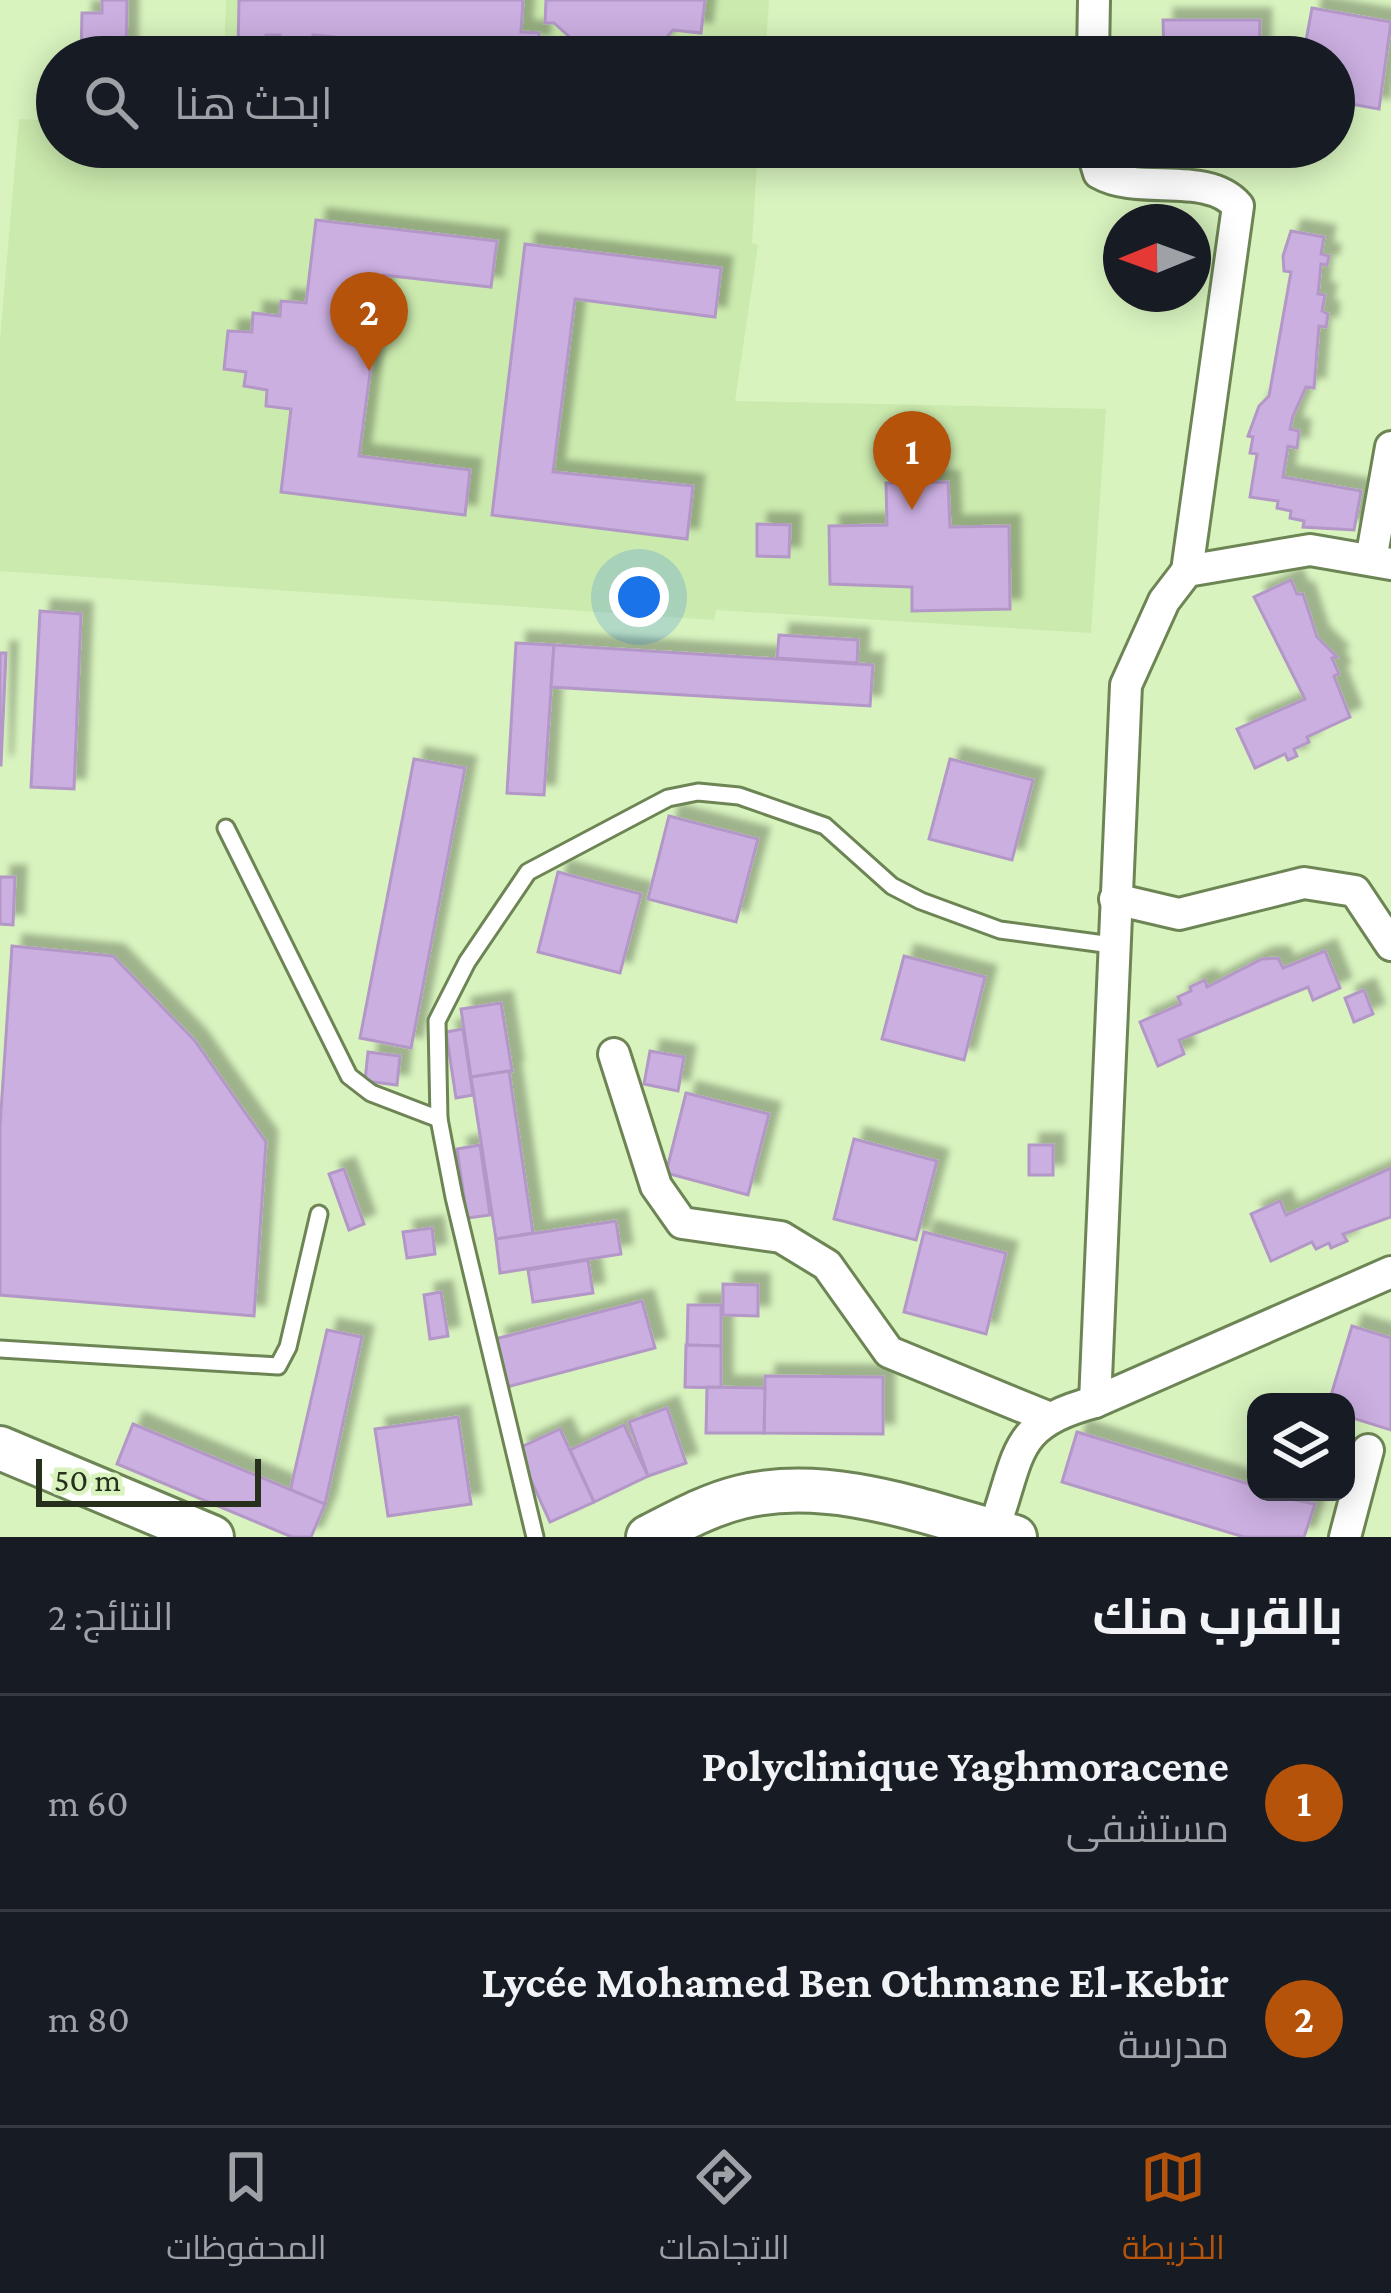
<!DOCTYPE html>
<html lang="ar">
<head>
<meta charset="utf-8">
<style>
  :root { --surface:#171b24; --page:#242831; --text:#f1f3f6; --muted:#9ea1a6; --line:#363941; --accent:#b45309 }
  body { margin:0; font-family:"Crimson Pro",Cairo,serif; background:var(--page); color:var(--text); direction:rtl }
  .controls { position:absolute; right:36px; bottom:36px; display:grid; overflow:hidden; border-radius:24px; box-shadow:0 6px 30px #0003 }
  .controls button { width:108px; height:108px; display:grid; place-items:center; padding:0; border:0; border-bottom:3px solid var(--line); background:var(--surface); color:var(--text); font:60px sans-serif }
  .compass { position:absolute; left:1103px; top:204px; width:108px; height:108px; border-radius:50%; background:var(--surface); box-shadow:0 6px 30px #0003; rotate:269deg }
  .scale { position:absolute; left:36px; bottom:30px; width:225px; box-sizing:border-box; padding-left:12px; border:6px solid #26301c; border-top:0; font-size:33px; line-height:42px; white-space:nowrap; color:#26301c; -webkit-text-stroke:9px #d8f3be; paint-order:stroke }
  .you { position:absolute; left:639px; top:597px; width:42px; height:42px; margin:-30px; border:9px solid #fff; border-radius:50%; background:#1a73e8; box-shadow:0 0 0 18px #1a73e833 }
  .badge { display:grid; place-items:center; width:78px; height:78px; border-radius:50%; background:var(--accent); color:#fff; font-size:39px; font-weight:700 }
  .pin { position:absolute; translate:-50% -99px; filter:drop-shadow(0 3px 6px #0008) }
  .pin::after { content:''; position:absolute; top:63px; width:42px; height:36px; background:inherit; clip-path:polygon(0 0,100% 0,50% 100%) }
  .list { margin:0; padding:0; list-style:none }
  h2 { display:flex; justify-content:space-between; align-items:center; height:156px; margin:0; padding:0 48px; font-size:51px }
  h2 small { font-size:39px; font-weight:400; color:var(--muted) }
  .list li { display:grid; grid-template-columns:78px 1fr auto; gap:36px; align-items:center; box-sizing:border-box; height:216px; padding:0 48px; border-top:3px solid var(--line) }
  .list b { display:block; font-size:45px; white-space:nowrap }
  .list p { margin:0; font-size:39px; white-space:nowrap; color:var(--muted) }
  .list em { font-size:39px; font-style:normal; color:var(--muted) }
  .icon { flex:none; width:66px; height:66px; fill:none; stroke:currentColor; stroke-width:2; stroke-linecap:round; stroke-linejoin:round }
  .map { position:relative; flex:none; width:1391px; height:1537px; overflow:hidden; direction:ltr }
  .search { position:absolute; background:var(--surface); box-shadow:0 6px 30px #0003; left:36px; right:36px; top:36px; height:132px; display:flex; align-items:center; gap:30px; box-sizing:border-box; padding:0 42px; border-radius:66px; color:var(--muted); font-size:45px }
  .sheet { height:588px; background:var(--surface) }
  nav { display:flex; justify-content:space-around; align-items:center; box-sizing:border-box; height:168px; border-top:3px solid var(--line); background:var(--surface); font-size:33px; color:var(--muted) }
  nav a { display:grid; justify-items:center; gap:6px }
  nav .on { color:var(--accent) }
  .map>svg:first-child { display:block }
</style>
</head>
<body>
<div class="map">
<svg width="1391" height="1537" viewBox="0 0 1391 1537">
  <defs>
    <filter id="shadow"><feDropShadow dx="11" dy="-11" stdDeviation="3" flood-color="#0004"/></filter>
  </defs>
  <rect width="100%" height="100%" fill="#d8f3be"/>
  <g fill="#cbeaae">
    <polygon points="226,0 769,0 765,57 224,57"/>
    <polygon points="19,119 57,121 57,147 758,147 752,243 758,245 735,401 1106,409 1091,633 716,610 714,620 0,571 0,340"/>
  </g>
  <g fill="#cbafe1" stroke="#b297c7" stroke-width="3" filter="url(#shadow)">
    <polygon points="102,0 127,0 126,57 81,57 82,13 102,13"/>
    <polygon points="239,0 523,0 521,32 539,33 539,45 517,44 507,57 449,57 434,40 419,40 401,57 351,57 335,37 313,35 312,55 281,54 280,35 266,35 265,52 238,51"/>
    <polygon points="546,0 705,0 701,33 673,30 649,57 592,57 554,23 545,23"/>
    <polygon points="1312,8 1391,22 1379,109 1334,101 1334,57 1303,57"/>
    <polygon points="1163,20 1260,20 1259,57 1164,57"/>
    <polygon points="316,220 497,241 491,287 383,275 359,456 470,470 465,515 281,492 291,409 266,406 267,390 244,386 246,372 224,369 228,331 252,332 253,313 280,316 281,301 306,303"/>
    <polygon points="1291,231 1324,237 1321,254 1329,256 1327,265 1321,264 1318,294 1325,295 1322,311 1328,314 1326,327 1319,326 1314,388 1306,387 1293,416 1290,429 1299,431 1297,448 1288,446 1283,477 1361,491 1354,530 1303,527 1304,521 1290,518 1291,511 1277,508 1278,501 1250,497 1257,454 1250,453 1253,437 1248,436 1259,406 1269,396 1291,272 1284,271 1283,256"/>
    <polygon points="525,244 721,268 715,317 575,299 553,472 693,486 687,539 492,515"/>
    <polygon points="948,482 950,527 1009,526 1010,609 912,611 912,587 830,584 829,526 887,525 886,483"/>
    <polygon points="757,524 790,525 789,557 757,556"/>
    <polygon points="1291,580 1297,594 1303,594 1317,637 1337,657 1332,658 1339,674 1334,676 1350,717 1307,737 1309,742 1294,749 1297,756 1288,760 1285,754 1255,768 1237,729 1305,699 1254,597"/>
    <polygon points="40,611 81,614 74,789 31,787"/>
    <polygon points="779,635 858,640 857,663 777,658"/>
    <polygon points="516,643 554,645 544,795 507,793"/>
    <polygon points="554,645 873,665 870,706 551,687"/>
    <polygon points="0,653 6,653 1,765 0,765"/>
    <polygon points="414,759 465,768 411,1048 360,1038"/>
    <polygon points="950,759 1033,780 1012,860 929,839"/>
    <polygon points="669,816 758,839 736,922 648,899"/>
    <polygon points="558,872 641,894 620,973 538,952"/>
    <polygon points="0,877 15,877 13,925 0,924"/>
    <polygon points="12,946 113,956 195,1041 266,1142 254,1316 0,1295 0,1126"/>
    <polygon points="1325,951 1340,988 1313,1000 1308,987 1179,1040 1184,1054 1158,1066 1140,1022 1181,1004 1178,997 1191,991 1190,987 1205,980 1207,987 1262,959 1278,958 1283,968"/>
    <polygon points="904,956 985,977 964,1060 882,1039"/>
    <polygon points="1364,990 1373,1014 1354,1022 1345,998"/>
    <polygon points="501,1003 512,1071 471,1077 461,1009"/>
    <polygon points="463,1029 473,1095 456,1098 446,1032"/>
    <polygon points="650,1051 684,1057 678,1091 644,1084"/>
    <polygon points="368,1052 400,1056 397,1085 365,1081"/>
    <polygon points="509,1071 533,1233 496,1239 471,1077"/>
    <polygon points="686,1093 769,1114 748,1195 666,1173"/>
    <polygon points="854,1139 937,1161 916,1240 834,1219"/>
    <polygon points="480,1145 490,1215 467,1218 457,1149"/>
    <rect x="1029" y="1145" width="24" height="30"/>
    <polygon points="1391,1168 1391,1217 1343,1234 1347,1241 1331,1248 1329,1243 1316,1249 1312,1242 1271,1261 1251,1214 1280,1201 1286,1215"/>
    <polygon points="344,1169 364,1224 349,1230 329,1174"/>
    <polygon points="616,1221 621,1254 500,1273 496,1239"/>
    <polygon points="432,1228 435,1254 407,1258 403,1232"/>
    <polygon points="924,1232 1006,1253 986,1334 904,1312"/>
    <polygon points="588,1260 593,1293 533,1302 528,1270"/>
    <polygon points="723,1284 758,1285 758,1316 723,1315"/>
    <polygon points="441,1292 448,1336 430,1339 424,1295"/>
    <polygon points="642,1301 655,1348 507,1387 495,1339"/>
    <polygon points="688,1305 721,1305 721,1346 687,1345"/>
    <polygon points="1352,1326 1391,1338 1391,1430 1346,1416 1346,1402 1329,1402"/>
    <polygon points="327,1330 362,1337 325,1504 289,1496"/>
    <polygon points="686,1345 721,1346 721,1388 685,1387"/>
    <polygon points="765,1376 883,1377 883,1434 764,1433"/>
    <polygon points="707,1387 765,1388 764,1433 706,1433"/>
    <polygon points="667,1408 686,1463 648,1476 629,1422"/>
    <polygon points="458,1417 471,1504 388,1516 375,1429"/>
    <polygon points="133,1424 325,1504 311,1537 292,1537 117,1464"/>
    <polygon points="624,1425 648,1476 594,1502 570,1450"/>
    <polygon points="560,1429 594,1502 550,1522 517,1449"/>
    <polygon points="1077,1432 1256,1486 1256,1492 1315,1504 1304,1537 1244,1537 1062,1482"/>
  </g>
  <g fill="none" stroke-linecap="round" stroke-linejoin="round">
    <defs>
      <g id="service">
        <polyline points="226,828 349,1076 371,1093 439,1119"/>
        <polyline points="0,1349 278,1366 288,1347 319,1214"/>
        <polyline points="535,1537 454,1197 439,1119 437,1021 467,962 528,872 668,798 698,792 739,796 825,826 892,886 921,901 1000,930 1112,945"/>
      </g>
      <g id="minor">
        <polyline points="1093,57 1094,0"/>
        <path d="M1091,147L1099,173C1139,196 1207,170 1238,206L1187,571"/>
        <polyline points="1371,560 1391,447"/>
        <polyline points="1115,899 1179,914 1304,883 1355,891 1391,945"/>
        <polyline points="614,1054 656,1186 682,1223 781,1237 827,1265 889,1352 1045,1416"/>
        <polyline points="1095,1402 1126,685 1164,601 1187,571 1310,550 1391,564"/>
        <path d="M993,1531C1021,1455 1010,1424 1095,1402L1391,1272"/>
        <polyline points="1345,1537 1368,1450"/>
      </g>
      <g id="secondary">
        <polyline points="0,1448 212,1537"/>
        <path d="M648,1537C678,1522 708,1505 741,1497C831,1475 929,1514 1015,1537"/>
      </g>
    </defs>
    <use href="#service" stroke="#6d8555" stroke-width="21"/>
    <use href="#minor" stroke="#6d8555" stroke-width="36"/>
    <use href="#secondary" stroke="#6d8555" stroke-width="48"/>
    <use href="#service" stroke="#fff" stroke-width="15"/>
    <use href="#minor" stroke="#fff" stroke-width="30"/>
    <use href="#secondary" stroke="#fff" stroke-width="42"/>
  </g>
</svg>
<div class="controls">
<button><svg class="icon" aria-label="layers" viewBox="0 0 24 24"><path d="M12 4l9 5-9 5-9-5zM3 14l9 5 9-5"/></svg></button>
</div>
<svg class="compass" viewBox="-18 -18 36 36"><path d="M0-13l5 13h-10z" fill="#e53935"/><path d="M0 13l5-13h-10z" fill="#9ea1a6"/></svg>
<div class="scale">50 m</div>
<div class="you"></div>
<div class="pin badge" style="left:912px;top:510px">1</div>
<div class="pin badge" style="left:369px;top:371px">2</div>
<div class="search"><svg class="icon" aria-label="search" viewBox="0 0 24 24"><circle cx="10" cy="10" r="6"/><path d="M15 15l6 6"/></svg>ابحث هنا</div>
</div>
<section class="sheet">
<h2>بالقرب منك<small>النتائج: 2</small></h2>
<ul class="list">
<li><span class="badge">1</span><div><b>Polyclinique Yaghmoracene</b><p>مستشفى</p></div><em>60 m</em></li>
<li><span class="badge">2</span><div><b>Lycée Mohamed Ben Othmane El-Kebir</b><p>مدرسة</p></div><em>80 m</em></li>
</ul>
</section>
<nav>
<a class="on"><svg class="icon" aria-label="map" viewBox="0 0 24 24"><path d="M3 6l6-2 6 2 6-2v14l-6 2-6-2-6 2zM9 4v14M15 6v14"/></svg>الخريطة</a>
<a><svg class="icon" aria-label="directions" viewBox="0 0 24 24"><path d="M12 3l9 9-9 9-9-9zM9 14v-3h6M13 9l2 2-2 2"/></svg>الاتجاهات</a>
<a><svg class="icon" aria-label="saved" viewBox="0 0 24 24"><path d="M7 4h10v16l-5-4-5 4z"/></svg>المحفوظات</a>
</nav>
</body>
</html>
